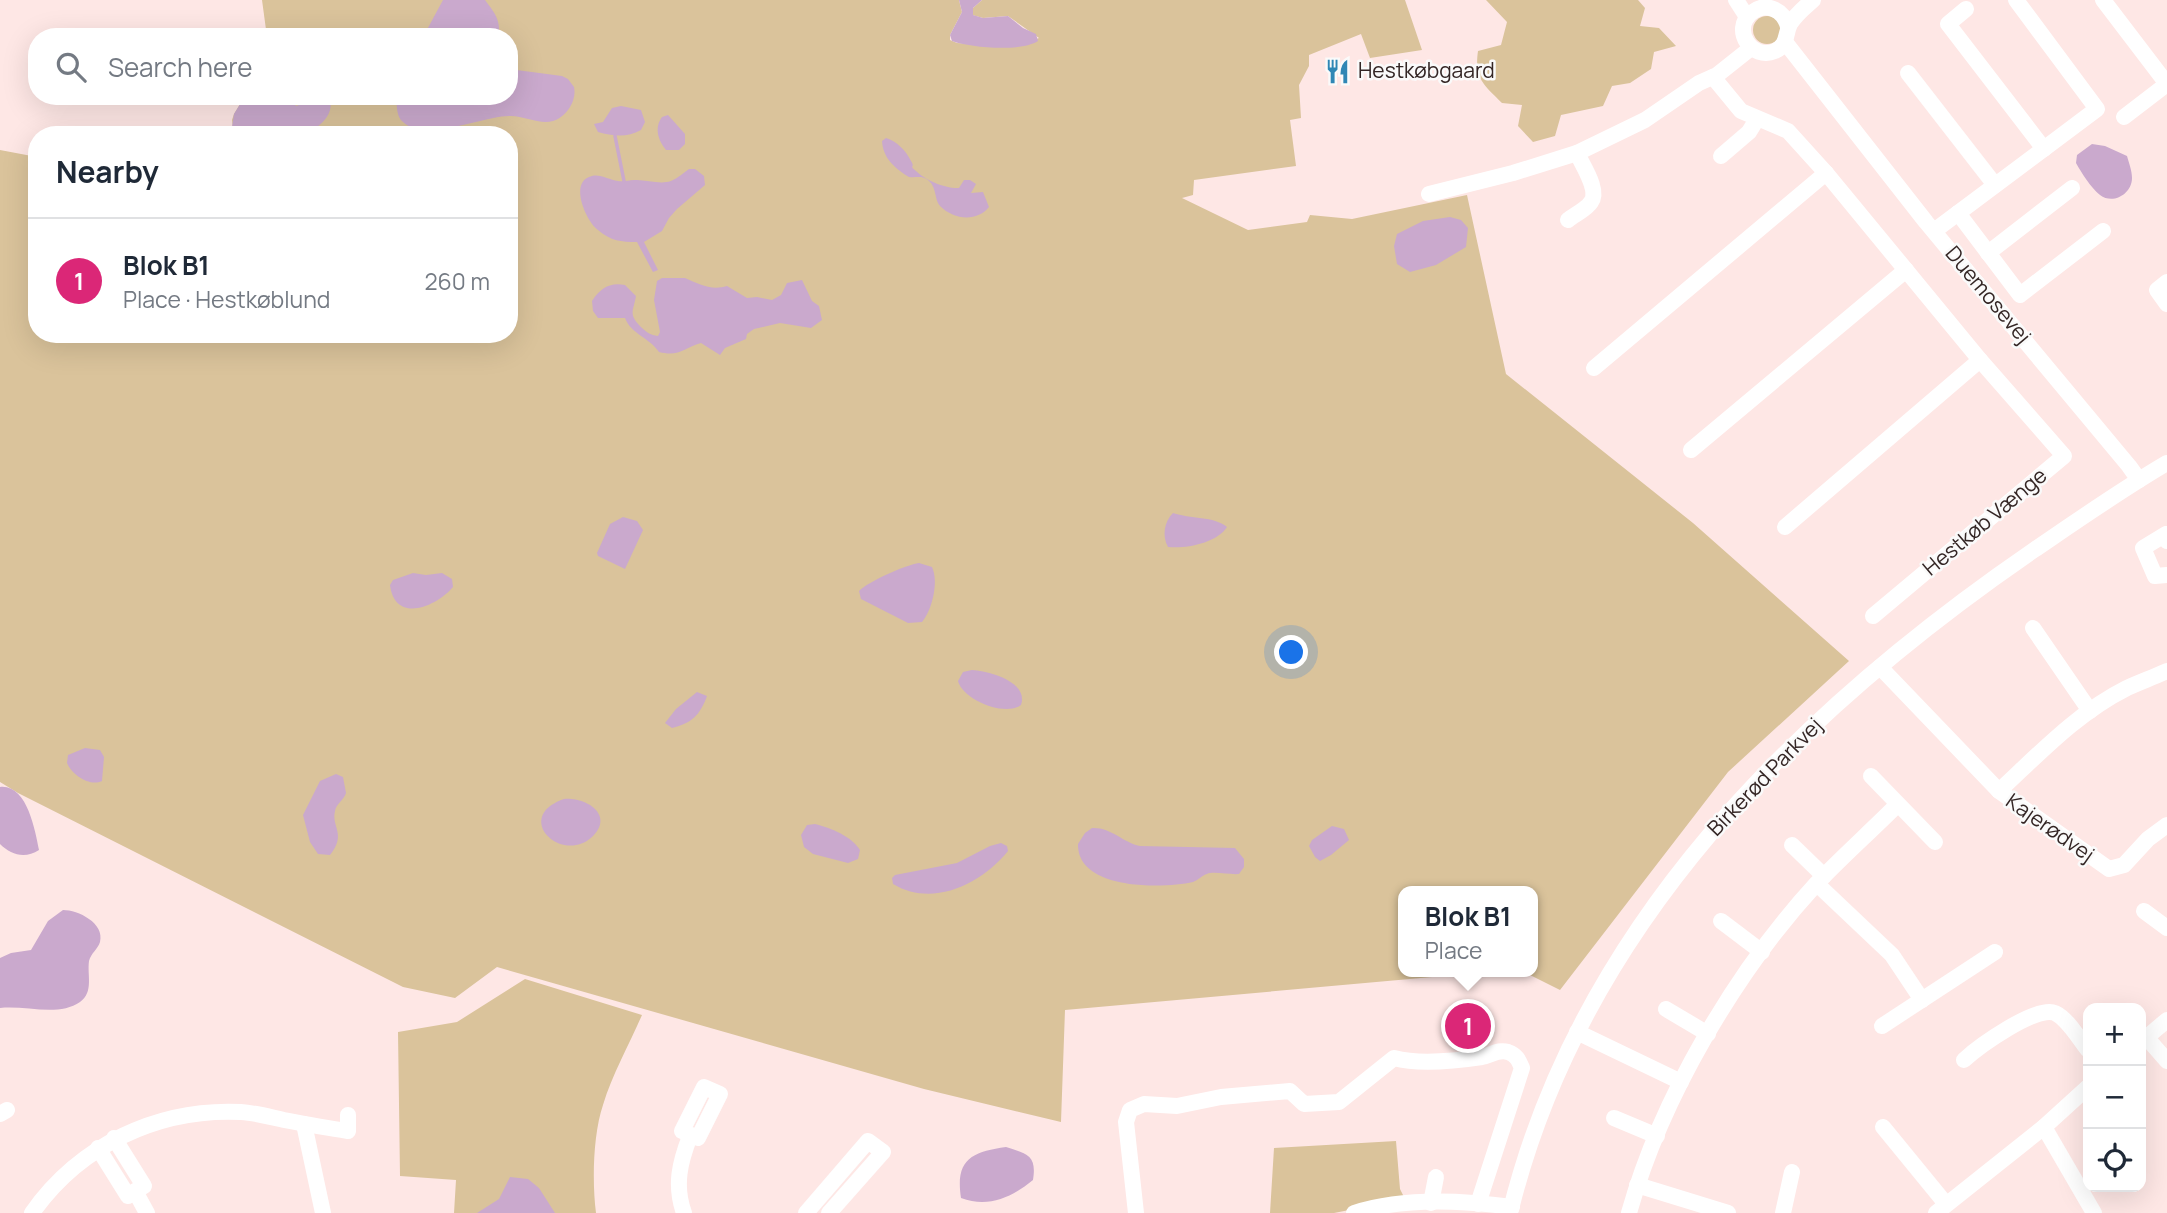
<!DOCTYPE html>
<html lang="en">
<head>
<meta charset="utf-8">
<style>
  :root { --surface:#fff; --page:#f6f6f7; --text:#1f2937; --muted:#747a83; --line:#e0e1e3; --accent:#db2777 }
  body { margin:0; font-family:Manrope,sans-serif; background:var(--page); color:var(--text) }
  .controls { position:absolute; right:21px; bottom:21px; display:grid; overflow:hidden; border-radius:14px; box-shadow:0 7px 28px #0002 }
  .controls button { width:63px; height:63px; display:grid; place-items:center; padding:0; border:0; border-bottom:2px solid var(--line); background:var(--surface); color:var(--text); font:35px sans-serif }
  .you { position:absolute; left:1292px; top:653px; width:24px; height:24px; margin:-18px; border:5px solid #fff; border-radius:50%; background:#1a73e8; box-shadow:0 0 0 10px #1a73e833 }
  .badge { display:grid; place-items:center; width:46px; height:46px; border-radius:50%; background:var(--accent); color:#fff; font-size:23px; font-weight:700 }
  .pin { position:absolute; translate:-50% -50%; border:4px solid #fff; box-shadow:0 2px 7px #0006 }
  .popup { position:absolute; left:1398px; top:886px; width:140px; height:91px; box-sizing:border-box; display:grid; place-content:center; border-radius:14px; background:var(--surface); filter:drop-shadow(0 2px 5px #0005); font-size:23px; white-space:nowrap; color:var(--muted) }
  .popup b { font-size:26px; color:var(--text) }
  .popup::after { content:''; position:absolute; left:50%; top:100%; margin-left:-14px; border:14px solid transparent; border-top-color:var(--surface) }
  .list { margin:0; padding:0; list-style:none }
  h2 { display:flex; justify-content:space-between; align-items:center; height:91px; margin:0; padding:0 28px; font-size:30px }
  h2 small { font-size:23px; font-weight:400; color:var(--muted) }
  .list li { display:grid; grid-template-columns:46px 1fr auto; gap:21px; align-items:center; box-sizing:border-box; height:126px; padding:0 28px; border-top:2px solid var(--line) }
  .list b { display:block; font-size:26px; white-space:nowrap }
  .list p { margin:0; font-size:23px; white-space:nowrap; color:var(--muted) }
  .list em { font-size:23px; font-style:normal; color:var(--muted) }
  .icon { flex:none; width:38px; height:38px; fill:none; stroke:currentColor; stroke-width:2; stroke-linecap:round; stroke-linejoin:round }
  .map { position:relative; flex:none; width:2167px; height:1213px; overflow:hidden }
  .search { position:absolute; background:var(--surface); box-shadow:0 7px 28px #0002; left:28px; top:28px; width:490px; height:77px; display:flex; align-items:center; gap:18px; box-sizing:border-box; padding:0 24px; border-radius:28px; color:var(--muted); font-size:26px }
  .panel { position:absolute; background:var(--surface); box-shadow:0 7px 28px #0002; left:28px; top:126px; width:490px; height:217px; border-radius:28px }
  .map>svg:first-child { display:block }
</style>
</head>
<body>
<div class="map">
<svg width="2167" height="1213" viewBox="0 0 2167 1213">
  <rect width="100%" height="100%" fill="#fee7e5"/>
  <g fill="#dac39b">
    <polygon points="262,0 959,0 962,12 950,35 950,40 957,43 1016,47 1039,38 1008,16 983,18 972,15 973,8 982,0 1405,0 1422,50 1370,58 1361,34 1309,55 1309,66 1299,85 1301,118 1290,120 1296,166 1194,180 1193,195 1182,198 1248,230 1307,222 1310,215 1352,219 1467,195 1506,374 1693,523 1849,661 1728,772 1560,990 1530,975 1508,972 1533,972 1533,891 1403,891 1403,972 1488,972 1065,1010 1061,1122 924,1089 497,967 455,998 403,987 18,793 0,782 0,150 37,157 37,334 509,334 509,135 234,135 232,120 234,114 245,96 509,96 509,37 267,37"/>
    <path d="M1486,0H1638L1645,8L1640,26L1659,28L1676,46L1654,52L1651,69L1630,83L1612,86L1603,106L1561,115L1555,136L1533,142L1518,126L1522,105L1502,103C1484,85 1474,79 1478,51L1501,45L1507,22Z"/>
    <circle cx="1767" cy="30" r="14"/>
    <path d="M525,979L642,1015C629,1045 612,1075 603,1105C593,1134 592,1183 596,1213H454L456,1180L400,1176L398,1032L457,1022Z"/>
    <polygon points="1396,1141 1400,1189 1405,1199 1334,1213 1270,1213 1274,1148"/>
  </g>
  <g fill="#caa9cd">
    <path d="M443,0H485C494,12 502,21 498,37H469L460,33L451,37H423Z"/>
    <path d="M959,0H982L973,8V15L983,18L1008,16L1023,28L1036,34L1038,41C1021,52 971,48 952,41L950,35L962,12Z"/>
    <path d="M509,69L562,76L568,79L574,87C577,100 567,117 553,121C539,125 523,115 509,116C483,116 425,143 403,122C396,117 397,104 396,96C409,96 434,100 445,96H509Z"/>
    <path d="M245,96H289L296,106L299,105L298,96H329C336,114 320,128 304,134C289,139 258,135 241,135L232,127L234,114Z"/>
    <path d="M621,106L641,110L645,122L641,130C627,138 613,136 598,132L594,124L603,122L612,108Z"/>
    <path d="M668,115L685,134V144L679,150H666C658,140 654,128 662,117Z"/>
    <path d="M886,138C897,141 906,151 911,161C916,169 908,164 916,171C925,180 946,189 959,188L964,180H970L976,184L971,193L983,192L989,207C977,222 954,220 940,206C934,199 937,188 929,181C922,175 917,178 909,177C896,169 883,159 882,141Z"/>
    <path d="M2092,144L2105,146L2127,156C2129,163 2132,171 2132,178C2132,194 2113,205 2100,195C2091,188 2081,172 2076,163L2077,155Z"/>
    <path d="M689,169H695L704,176L705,185L677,209L669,218L662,231L644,242L658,270L653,272L637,242C621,242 611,241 598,230C586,221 568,181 592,176C601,174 609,180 618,181C623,182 629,180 634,180C646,179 659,185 671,181C678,178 683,173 689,169Z"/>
    <polygon points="1450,217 1461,220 1468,228 1466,247 1436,265 1410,272 1397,264 1394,246 1397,234 1423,221"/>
    <path d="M685,278C699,284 711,291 727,286L747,298L757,297L772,300L781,295L787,283L802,280L812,301L819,306L822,320L811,328L780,323L754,329L747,334L746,339L725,348L720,355L701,343C684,348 679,357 659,352C650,338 631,334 625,318H598L593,311L592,301C600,289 609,282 625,285L636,296C633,313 628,314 642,328C648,333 650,335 658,336L660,332L654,300L657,281L662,278Z"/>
    <path d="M1173,513C1190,519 1214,516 1227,527C1217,543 1186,549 1168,547C1162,536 1164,522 1173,513Z"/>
    <polygon points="623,517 637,521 643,530 625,569 598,556 597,553 610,524"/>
    <path d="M919,563L932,567C939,582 932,610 922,622L908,623L861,599L859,591C869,581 906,565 919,563Z"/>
    <path d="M413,573L426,575L442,573L452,579L453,587C436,607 395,624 390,585L393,580Z"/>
    <path d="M972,670C989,671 1029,682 1021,705C1005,717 963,700 958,681L963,672Z"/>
    <path d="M697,692L707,696C700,715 692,723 672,728L665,723L676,709Z"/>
    <path d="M85,748L100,750L104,757L102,781C90,787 72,775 67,763L68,755Z"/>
    <path d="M336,774L343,777L346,793C344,800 336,804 335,811C331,827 347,834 330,855L318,854L310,842L303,815L320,781Z"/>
    <path d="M0,787C27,784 35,830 39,850C25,859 11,855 0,844Z"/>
    <path d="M564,799C586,797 615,815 592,837C561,865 512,817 564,799Z"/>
    <path d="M815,824C831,828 851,836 860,850L858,859L848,863L813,854L804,847L801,835L807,825Z"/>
    <polygon points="1332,826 1344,829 1349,840 1331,855 1320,861 1315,857 1309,846 1312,840"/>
    <path d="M1092,828C1111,827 1122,842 1140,846L1235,848L1244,859V867L1239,874C1231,875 1213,871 1207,874C1202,875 1199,880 1193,882C1162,889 1077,890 1078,844L1085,833Z"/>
    <path d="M1001,843L1007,846L1008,851C981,884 933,908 893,884L892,878L895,875L957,863L990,846Z"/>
    <path d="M63,910C78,910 105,923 100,942C98,949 91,953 89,961C87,975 94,992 80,1002C59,1017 25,1005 0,1008V958L11,953L31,950L48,921Z"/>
    <path d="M1006,1147C1027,1154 1037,1155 1033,1180C1011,1198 988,1208 961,1198C955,1159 972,1152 1006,1147Z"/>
    <polygon points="510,1177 528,1179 539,1188 555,1213 477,1213 499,1199"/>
  </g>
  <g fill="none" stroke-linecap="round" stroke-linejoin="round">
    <polyline stroke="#caa9cd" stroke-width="3.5" points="615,136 624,181"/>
    <g stroke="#fff" stroke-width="16">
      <polyline points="1736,0 1747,17"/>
      <polyline points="2103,0 2167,84 2124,117"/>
      <polyline points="1966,9 1948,24 2044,149"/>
      <path d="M1788,27C1784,10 1766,1 1751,13C1731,30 1752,61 1775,51C1788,45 1785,34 1790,24C1796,14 1805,7 1813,0"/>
      <polyline points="1785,42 1926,222 2129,466 2139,480"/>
      <polyline points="1908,73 1995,185"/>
      <polyline points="1713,77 1741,111 1788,131 1826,173 1980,360 2064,456 1873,616"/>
      <polyline points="1721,156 1749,132 1757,119"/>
      <polyline points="1429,194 1513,173 1577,153 1645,120 1699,83 1717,75 1751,48"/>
      <polyline points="1958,213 2020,295 2103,231"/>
      <path d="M1568,220C1574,215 1587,209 1591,202C1600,190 1582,165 1577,153"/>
      <polyline points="1934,231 2097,109 2016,0"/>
      <polyline points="1988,253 2072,188"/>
      <polyline points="2167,282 2157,290 2167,304"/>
      <polyline points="1594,368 1826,173"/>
      <polyline points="1691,450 1906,270"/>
      <polyline points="1785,527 1980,360"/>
      <polyline points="2167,541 2166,534 2143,548 2155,576 2167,575"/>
      <polyline points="2033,628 2090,711"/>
      <polyline points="1880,667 1999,791 2109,869 2124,865 2148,839 2167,825"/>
      <polyline points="1871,776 1935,842"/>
      <path d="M1999,791C2039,754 2077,713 2127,688C2140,682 2154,677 2167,671"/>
      <polyline points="1792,845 1824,876"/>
      <polyline points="1817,884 1892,955 1922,1000"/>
      <polyline points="2144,911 2167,928"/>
      <polyline points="1721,921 1762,952"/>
      <polyline points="1666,1009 1708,1034"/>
      <polyline points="1882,1026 1995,952"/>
      <polyline points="1577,1032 1681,1082"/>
      <polyline points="2146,1037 2167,1061"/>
      <polyline points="2141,1042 2167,1020"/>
      <path d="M1964,1060C1978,1047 2036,1005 2055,1013C2068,1019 2079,1039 2088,1050"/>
      <polygon points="704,1087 720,1094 698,1138 682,1131"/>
      <polyline points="0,1114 7,1110"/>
      <polyline points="1614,1118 1657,1136"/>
      <polyline points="304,1124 323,1213"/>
      <polyline points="1883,1127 1946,1204"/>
      <polyline points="2044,1127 2094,1213"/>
      <polyline points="98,1148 128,1196 144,1186 114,1138"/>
      <polyline points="1637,1185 1728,1213"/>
      <polyline points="135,1191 147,1213"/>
      <polyline points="1431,1203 1436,1177"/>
      <path d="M32,1213C80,1145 158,1108 241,1112C256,1113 270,1117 284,1120C305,1124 327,1128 348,1131V1115"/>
      <path d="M684,1213C674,1185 680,1162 690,1136"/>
      <polyline points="806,1213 868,1141 883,1152 829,1213"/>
      <path d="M1136,1213L1126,1122L1130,1110L1144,1104L1177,1106L1221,1097L1290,1091L1304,1104L1339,1102L1394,1058C1420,1065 1455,1061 1482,1057C1492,1055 1498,1049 1508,1052C1517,1055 1519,1061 1522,1068L1478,1204"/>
      <path d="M1354,1213C1403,1197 1461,1200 1512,1207"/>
      <path d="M1510,1213C1580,926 1798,712 2034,550C2078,520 2121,490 2167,463"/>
      <path d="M1629,1213C1661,1098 1736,971 1817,883C1843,856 1871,831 1897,805"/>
      <polyline points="1783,1213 1792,1172"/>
      <polyline points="1936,1213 2044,1127 2088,1087"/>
    </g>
  </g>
  <defs>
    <symbol id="restaurant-bare" viewBox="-9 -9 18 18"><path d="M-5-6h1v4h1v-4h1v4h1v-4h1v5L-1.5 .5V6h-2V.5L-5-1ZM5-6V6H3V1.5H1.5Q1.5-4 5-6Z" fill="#2f87b5" stroke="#fafafa" stroke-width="2.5" paint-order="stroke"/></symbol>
  </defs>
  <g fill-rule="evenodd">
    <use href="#restaurant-bare" x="1320" y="54" width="35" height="35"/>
  </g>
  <g text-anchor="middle" stroke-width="5" stroke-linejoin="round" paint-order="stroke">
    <g font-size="21" fill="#342625" stroke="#fafafa" text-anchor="start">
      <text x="1358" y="78">Hestkøbgaard</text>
    </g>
    <g font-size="21" fill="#342625" stroke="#fafafa">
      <text transform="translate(1988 295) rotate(50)" y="7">Duemosevej</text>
      <text transform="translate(1985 522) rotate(-40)" y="7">Hestkøb Vænge</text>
      <text transform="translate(1765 777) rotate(-46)" y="7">Birkerød Parkvej</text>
      <text transform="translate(2050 828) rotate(35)" y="7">Kajerødvej</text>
    </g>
  </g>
</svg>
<div class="controls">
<button>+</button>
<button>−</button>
<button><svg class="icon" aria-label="locate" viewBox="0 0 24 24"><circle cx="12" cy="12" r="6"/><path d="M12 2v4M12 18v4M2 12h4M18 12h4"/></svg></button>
</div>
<div class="you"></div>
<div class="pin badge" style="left:1468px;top:1026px">1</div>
<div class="popup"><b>Blok B1</b>Place</div>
<div class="search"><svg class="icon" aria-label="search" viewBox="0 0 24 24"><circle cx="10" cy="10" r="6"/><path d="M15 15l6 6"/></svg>Search here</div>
<section class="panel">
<h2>Nearby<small></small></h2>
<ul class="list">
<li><span class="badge">1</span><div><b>Blok B1</b><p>Place · Hestkøblund</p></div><em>260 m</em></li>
</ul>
</section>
</div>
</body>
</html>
